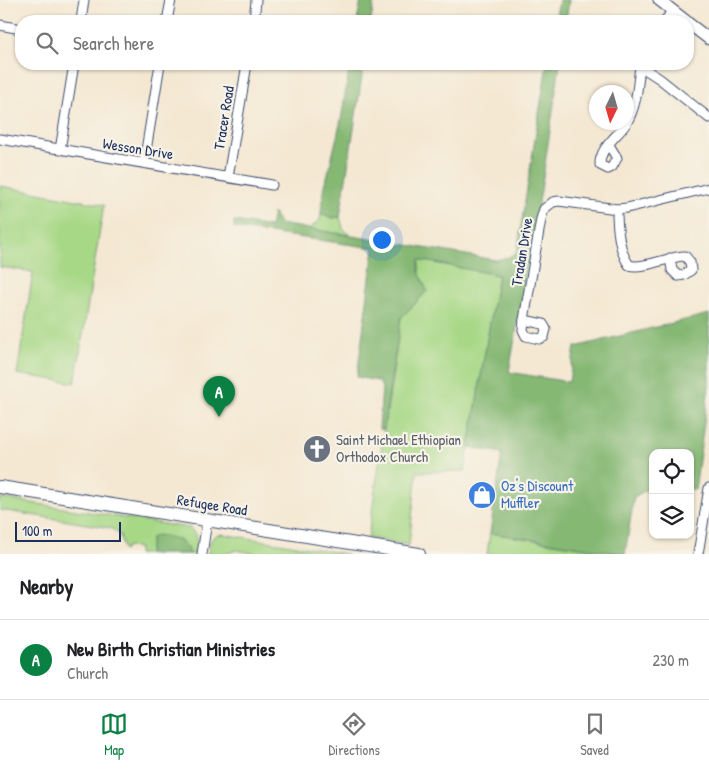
<!DOCTYPE html>
<html lang="en">
<head>
<meta charset="utf-8">
<style>
  :root { --surface:#fff; --page:#f6f6f6; --text:#202124; --muted:#757577; --line:#e0e0e0; --accent:#0b8043 }
  body { margin:0; font-family:"Patrick Hand",sans-serif; background:var(--page); color:var(--text) }
  .controls { position:absolute; right:15px; bottom:15px; display:grid; overflow:hidden; border-radius:10px; box-shadow:0 1px 4px #0004 }
  .controls button { width:45px; height:45px; display:grid; place-items:center; padding:0; border:0; border-bottom:1px solid var(--line); background:var(--surface); color:var(--text); font:25px sans-serif }
  .compass { position:absolute; left:589px; top:85px; width:45px; height:45px; border-radius:50%; background:var(--surface); box-shadow:0 1px 4px #0004; rotate:185deg }
  .scale { position:absolute; left:15px; bottom:12px; width:106px; box-sizing:border-box; padding-left:5px; border:2px solid #1b2f5e; border-top:0; font-size:14px; line-height:18px; white-space:nowrap; color:#1b2f5e; -webkit-text-stroke:4px #f7f3e8; paint-order:stroke }
  .you { position:absolute; left:381px; top:239px; width:18px; height:18px; margin:-12px; border:4px solid #fff; border-radius:50%; background:#1a73e8; box-shadow:0 0 0 8px #1a73e833 }
  .badge { display:grid; place-items:center; width:32px; height:32px; border-radius:50%; background:var(--accent); color:#fff; font-size:16px; font-weight:700 }
  .pin { position:absolute; translate:-50% -41px; filter:drop-shadow(0 1px 2px #0008) }
  .pin::after { content:''; position:absolute; top:26px; width:18px; height:15px; background:inherit; clip-path:polygon(0 0,100% 0,50% 100%) }
  .list { margin:0; padding:0; list-style:none }
  h2 { display:flex; justify-content:space-between; align-items:center; height:65px; margin:0; padding:0 20px; font-size:21px }
  h2 small { font-size:16px; font-weight:400; color:var(--muted) }
  .list li { display:grid; grid-template-columns:32px 1fr auto; gap:15px; align-items:center; box-sizing:border-box; height:80px; padding:0 20px; border-top:1px solid var(--line) }
  .list b { display:block; font-size:19px; white-space:nowrap }
  .list p { margin:0; font-size:16px; white-space:nowrap; color:var(--muted) }
  .list em { font-size:16px; font-style:normal; color:var(--muted) }
  .icon { flex:none; width:28px; height:28px; fill:none; stroke:currentColor; stroke-width:2; stroke-linecap:round; stroke-linejoin:round }
  .map { position:relative; flex:none; width:709px; height:554px; overflow:hidden }
  .search { position:absolute; background:var(--surface); box-shadow:0 1px 4px #0004; left:15px; right:15px; top:15px; height:55px; display:flex; align-items:center; gap:12px; box-sizing:border-box; padding:0 18px; border-radius:20px; color:var(--muted); font-size:19px }
  .sheet { height:145px; background:var(--surface) }
  nav { display:flex; justify-content:space-around; align-items:center; box-sizing:border-box; height:70px; border-top:1px solid var(--line); background:var(--surface); font-size:14px; color:var(--muted) }
  nav a { display:grid; justify-items:center; gap:2px }
  nav .on { color:var(--accent) }
  .map>svg:first-child { display:block }
</style>
</head>
<body>
<div class="map">
<svg width="709" height="554" viewBox="0 0 709 554">
  <rect width="100%" height="100%" fill="#f7f3e8"/>
  <filter id="ink" filterUnits="userSpaceOnUse"><feTurbulence type="fractalNoise" baseFrequency=".02" numOctaves="2"/><feDisplacementMap in="SourceGraphic" scale="10" xChannelSelector="R" yChannelSelector="G"/><feConvolveMatrix kernelMatrix="1 2 1 2 8 2 1 2 1" color-interpolation-filters="sRGB"/></filter>
  <filter id="wash" filterUnits="userSpaceOnUse"><feTurbulence type="fractalNoise" baseFrequency=".0096" numOctaves="4" result="noise"/><feDisplacementMap in="SourceGraphic" scale="20" xChannelSelector="R" yChannelSelector="G"/><feGaussianBlur stdDeviation="1.12" result="paint"/><feColorMatrix in="noise" values="0 0 0 0 0 0 0 0 0 0 0 0 0 0 0 0 0 1.4 0 .05"/><feComposite in="paint" operator="in"/></filter>
  <g filter="url(#wash)">
    <rect width="100%" height="100%" fill="#f4e8d2"/>
    <g fill="#a7d886" stroke="#618472">
      <polygon points="0,186 104,205 75,383 17,374 33,272 0,267"/>
      <polygon points="321,213 332,218 340,217 343,228 350,235 309,229 320,220"/>
      <polygon points="419,260 498,275 465,471 417,472 409,545 368,538 401,318 427,291 419,272"/>
      <path d="M0,498L190,528C199,536 197,543 195,554H190L188,547L151,538L149,554H138L139,548L127,546L124,551L120,535L111,528L0,510Z"/>
      <polygon points="490,533 624,554 487,554"/>
      <polygon points="222,534 347,554 258,554 236,550 226,554 208,554 210,542 214,536"/>
    </g>
    <g fill="#85b873" stroke="#507468">
      <polygon points="361,0 374,0 371,21 357,21"/>
      <polygon points="559,0 569,0 566,21 555,21"/>
      <polygon points="350,64 364,64 340,217 332,218 321,213 323,194 341,120"/>
      <polygon points="547,64 560,64 541,190 509,372 569,382 575,347 709,314 709,386 695,490 690,489 690,453 653,453 653,486 634,497 625,554 490,533 502,453 469,447 498,275 419,260 419,272 427,291 401,318 383,430 379,429 382,387 378,381 357,377 374,248 234,228 234,221 270,227 273,213 280,224 496,260 509,257 517,251"/>
      <path d="M157,535C171,537 185,538 190,554H149L151,538Z"/>
    </g>
  </g>
  <g filter="url(#ink)">
    <g fill="none" stroke-linecap="round" stroke-linejoin="round">
      <defs>
        <g id="minor">
          <polyline points="81,21 84,0"/>
          <polyline points="167,21 171,0"/>
          <polyline points="254,21 256,0"/>
          <polyline points="665,21 672,11"/>
          <polyline points="0,25 21,29"/>
          <polyline points="640,66 660,79 709,118"/>
          <polyline points="0,139 272,185"/>
          <path d="M609,145L617,158L612,167L608,169L600,165C599,149 617,136 625,125C637,108 638,84 640,64"/>
          <polyline points="60,150 74,64"/>
          <polyline points="144,163 160,64"/>
          <polyline points="228,177 247,64"/>
          <path d="M617,209C617,225 619,251 629,265C642,270 669,256 685,256L690,262L691,270L684,275L678,276L672,270L670,258"/>
          <polyline points="524,320 541,219 544,209 553,202 559,201 617,209 627,208 709,188"/>
          <polygon points="524,320 543,324 546,329 544,337 539,339 526,336 523,330"/>
          <polyline points="202,554 207,521"/>
          <polyline points="698,554 709,488"/>
        </g>
        <g id="secondary">
          <polyline points="659,0 686,21"/>
          <polyline points="688,23 709,39"/>
        </g>
        <polyline id="primary" points="0,487 419,554"/>
      </defs>
      <use href="#minor" stroke="#3c4b6f" stroke-width="11"/>
      <use href="#secondary" stroke="#3c4b6f" stroke-width="13"/>
      <use href="#primary" stroke="#3c4b6f" stroke-width="14"/>
      <use href="#minor" stroke="#fff" stroke-width="9"/>
      <use href="#secondary" stroke="#fff" stroke-width="11"/>
      <use href="#primary" stroke="#fff" stroke-width="12"/>
    </g>
  </g>
  <defs>
    <symbol id="church-disc" viewBox="-11 -11 22 22"><circle r="9.5" fill="#6b7280" stroke="#f7f3e8"/><path d="M-1.2-6h2.4v3.5h3.3v2.4h-3.3V6h-2.4V-.1h-3.3v-2.4h3.3Z" fill="#fff"/></symbol>
    <symbol id="shop-disc" viewBox="-11 -11 22 22"><circle r="9.5" fill="#3f7fe0" stroke="#f7f3e8"/><path d="M-5-2.5h2.3a2.7 3.5 0 0 1 5.4 0H5L5.5 6h-11ZM-1.5-2.5h3a1.5 2.3 0 0 0-3 0Z" fill="#fff"/></symbol>
  </defs>
  <g fill-rule="evenodd">
    <use href="#church-disc" x="301" y="433" width="32" height="32"/>
    <use href="#shop-disc" x="466" y="479" width="32" height="32"/>
  </g>
  <g text-anchor="middle" stroke-width="4.5" stroke-linejoin="round" paint-order="stroke">
    <g font-size="15" fill="#1b2f5e" stroke="#f7f3e8">
      <text transform="translate(224 118) rotate(-81)" y="5">Tracer Road</text>
      <text transform="translate(138 149) rotate(9)" y="5">Wesson Drive</text>
      <text transform="translate(522 252) rotate(-81)" y="5">Tradan Drive</text>
      <text transform="translate(212 505) rotate(9)" y="5">Refugee Road</text>
    </g>
    <g font-size="15" fill="#5b616d" stroke="#f7f3e8" text-anchor="start">
      <text x="336" y="445">Saint Michael Ethiopian<tspan x="336" dy="17">Orthodox Church</tspan></text>
    </g>
    <g font-size="15" fill="#366cbe" stroke="#f7f3e8" text-anchor="start">
      <text x="501" y="491">Oz's Discount<tspan x="501" dy="17">Muffler</tspan></text>
    </g>
  </g>
</svg>
<div class="controls">
<button><svg class="icon" aria-label="locate" viewBox="0 0 24 24"><circle cx="12" cy="12" r="6"/><path d="M12 2v4M12 18v4M2 12h4M18 12h4"/></svg></button>
<button><svg class="icon" aria-label="layers" viewBox="0 0 24 24"><path d="M12 4l9 5-9 5-9-5zM3 14l9 5 9-5"/></svg></button>
</div>
<svg class="compass" viewBox="-18 -18 36 36"><path d="M0-13l5 13h-10z" fill="#e53935"/><path d="M0 13l5-13h-10z" fill="#757577"/></svg>
<div class="scale">100 m</div>
<div class="you"></div>
<div class="pin badge" style="left:219px;top:417px">A</div>
<div class="search"><svg class="icon" aria-label="search" viewBox="0 0 24 24"><circle cx="10" cy="10" r="6"/><path d="M15 15l6 6"/></svg>Search here</div>
</div>
<section class="sheet">
<h2>Nearby<small></small></h2>
<ul class="list">
<li><span class="badge">A</span><div><b>New Birth Christian Ministries</b><p>Church</p></div><em>230 m</em></li>
</ul>
</section>
<nav>
<a class="on"><svg class="icon" aria-label="map" viewBox="0 0 24 24"><path d="M3 6l6-2 6 2 6-2v14l-6 2-6-2-6 2zM9 4v14M15 6v14"/></svg>Map</a>
<a><svg class="icon" aria-label="directions" viewBox="0 0 24 24"><path d="M12 3l9 9-9 9-9-9zM9 14v-3h6M13 9l2 2-2 2"/></svg>Directions</a>
<a><svg class="icon" aria-label="saved" viewBox="0 0 24 24"><path d="M7 4h10v16l-5-4-5 4z"/></svg>Saved</a>
</nav>
</body>
</html>
